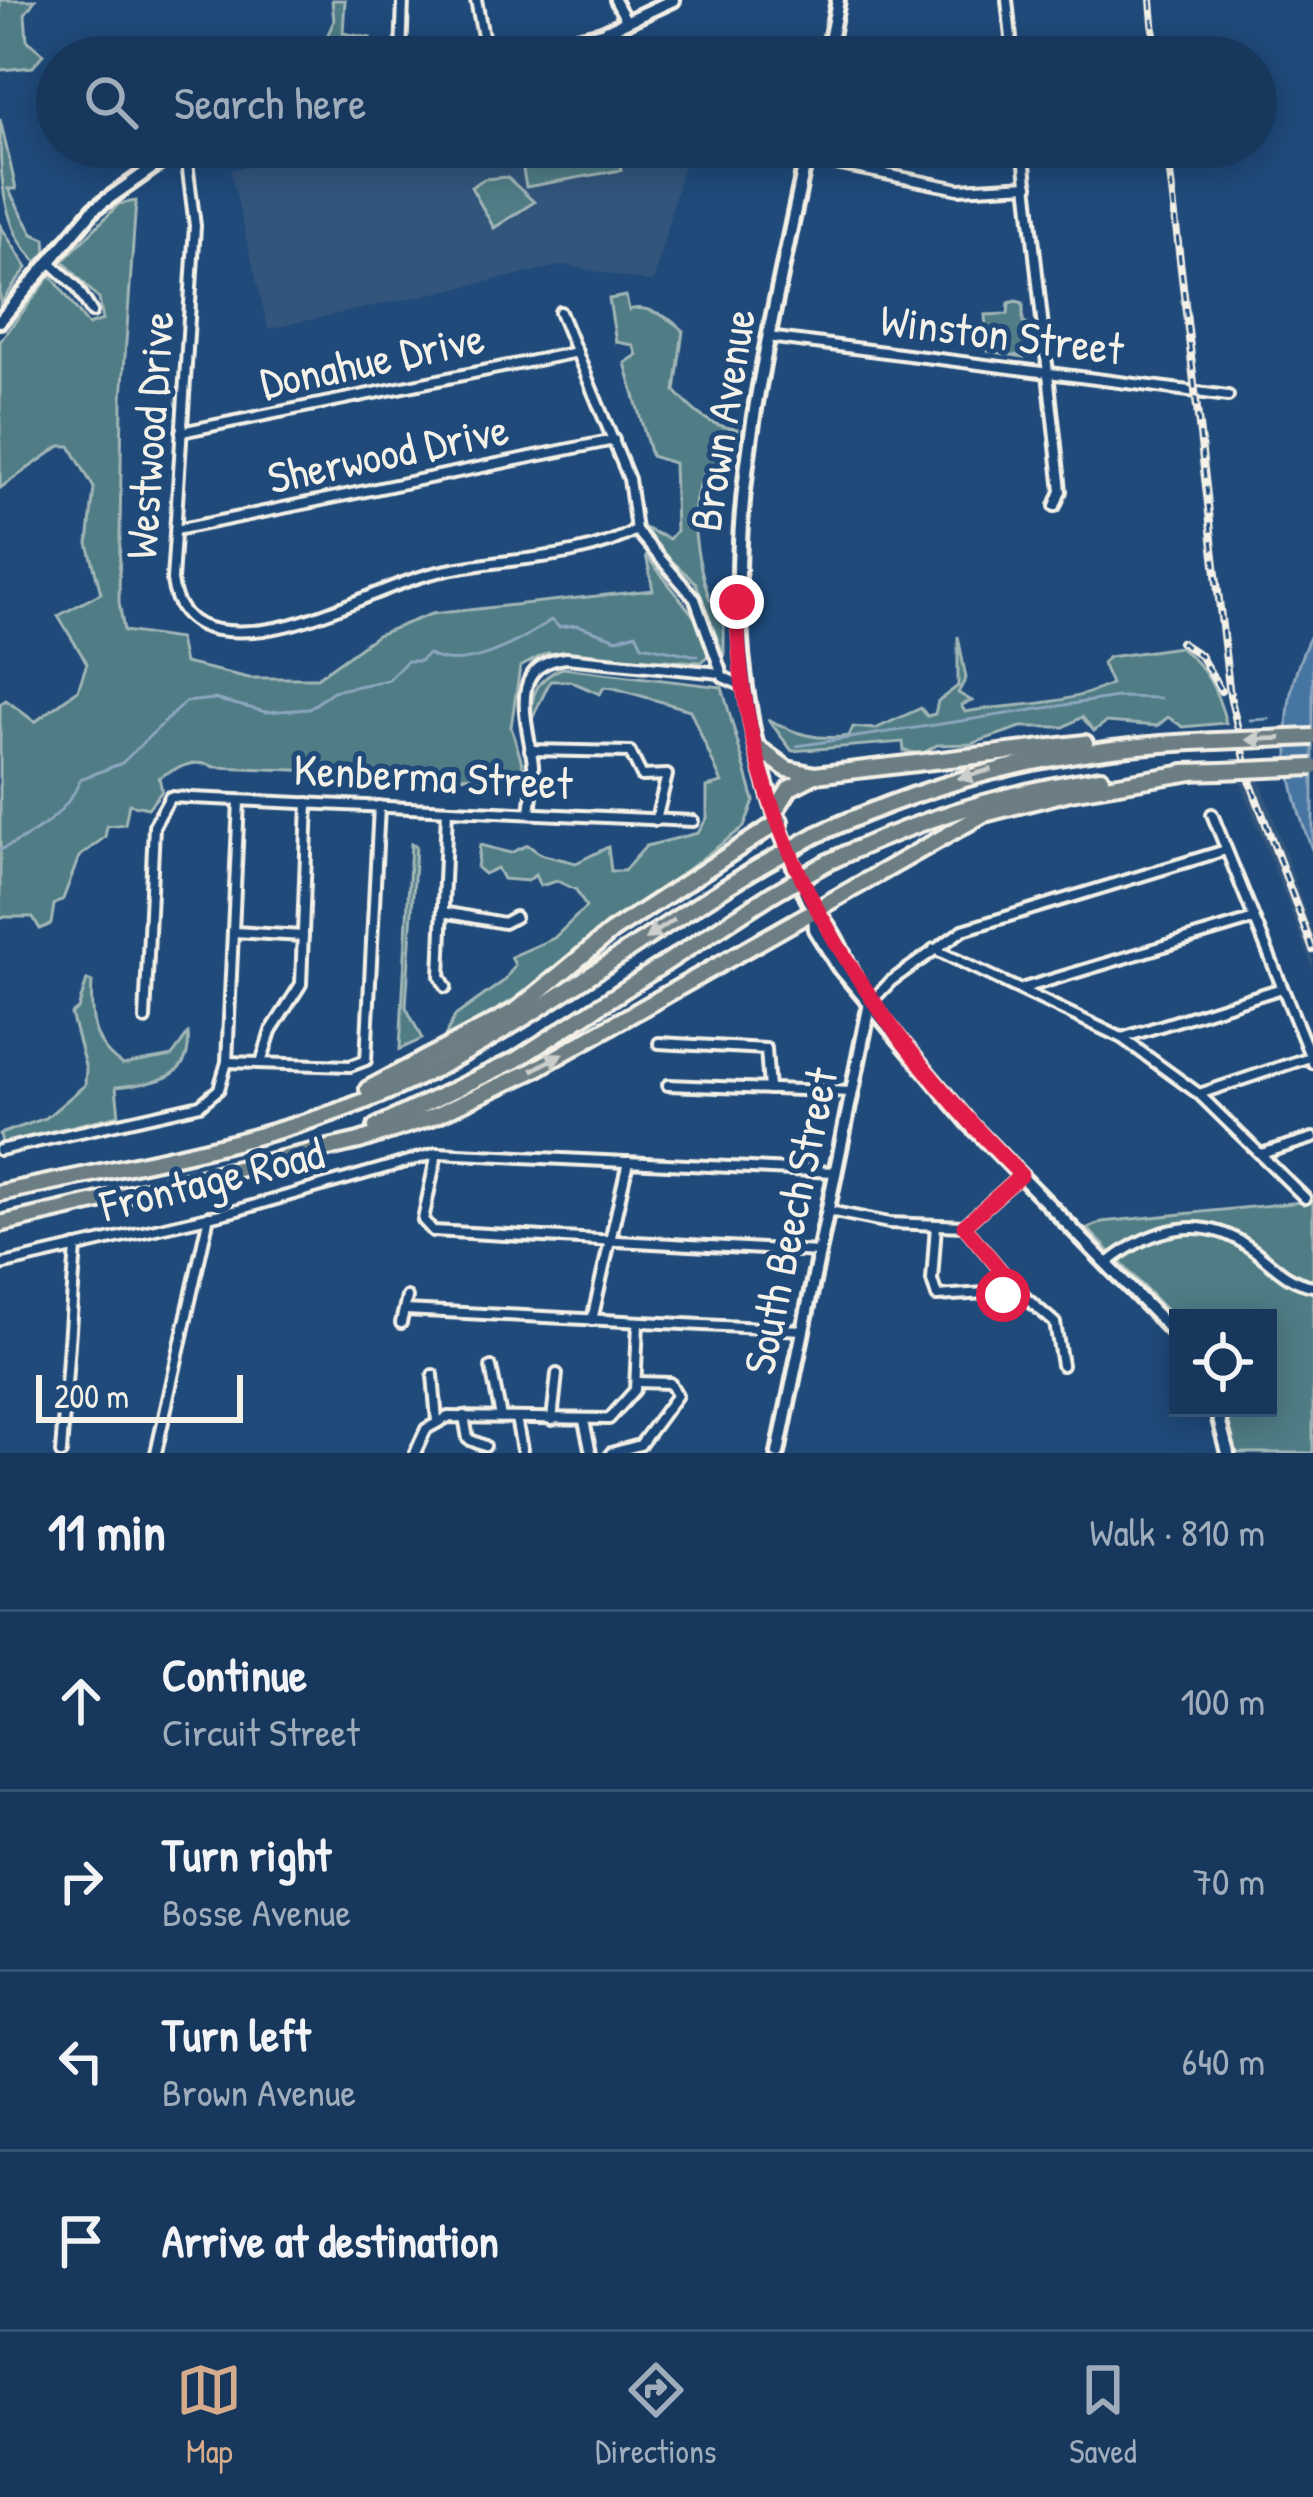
<!DOCTYPE html>
<html lang="en">
<head>
<meta charset="utf-8">
<style>
  :root { --surface:#17385c; --page:#203f62; --text:#f1f3f6; --muted:#9eacbb; --line:#365272; --accent:#d6ab8b }
  body { margin:0; font-family:"Patrick Hand",sans-serif; background:var(--page); color:var(--text) }
  .controls { position:absolute; right:36px; bottom:36px; display:grid; overflow:hidden; border-radius:0px; box-shadow:0 6px 30px #0003 }
  .controls button { width:108px; height:108px; display:grid; place-items:center; padding:0; border:0; border-bottom:3px solid var(--line); background:var(--surface); color:var(--text); font:60px sans-serif }
  .scale { position:absolute; left:36px; bottom:30px; width:207px; box-sizing:border-box; padding-left:12px; border:6px solid #f4f1e8; border-top:0; font-size:33px; line-height:42px; white-space:nowrap; color:#f4f1e8; -webkit-text-stroke:9px #1f4a7a; paint-order:stroke }
  .stop { position:absolute; width:36px; height:36px; margin:-27px; border:9px solid #e11d48; border-radius:50%; background:#fff }
  .stop.end { background:#e11d48; border-color:#fff; box-shadow:0 3px 12px #0008 }
  .list { margin:0; padding:0; list-style:none }
  h2 { display:flex; justify-content:space-between; align-items:center; height:156px; margin:0; padding:0 48px; font-size:51px }
  h2 small { font-size:39px; font-weight:400; color:var(--muted) }
  .list li { display:grid; grid-template-columns:78px 1fr auto; gap:36px; align-items:center; box-sizing:border-box; height:180px; padding:0 48px; border-top:3px solid var(--line) }
  .list b { display:block; font-size:45px; white-space:nowrap }
  .list p { margin:0; font-size:39px; white-space:nowrap; color:var(--muted) }
  .list em { font-size:39px; font-style:normal; color:var(--muted) }
  .icon { flex:none; width:66px; height:66px; fill:none; stroke:currentColor; stroke-width:2; stroke-linecap:round; stroke-linejoin:round }
  .map { position:relative; flex:none; width:1313px; height:1453px; overflow:hidden }
  .search { position:absolute; background:var(--surface); box-shadow:0 6px 30px #0003; left:36px; right:36px; top:36px; height:132px; display:flex; align-items:center; gap:30px; box-sizing:border-box; padding:0 42px; border-radius:66px; color:var(--muted); font-size:45px }
  .sheet { height:876px; background:var(--surface) }
  nav { display:flex; justify-content:space-around; align-items:center; box-sizing:border-box; height:168px; border-top:3px solid var(--line); background:var(--surface); font-size:33px; color:var(--muted) }
  nav a { display:grid; justify-items:center; gap:6px }
  nav .on { color:var(--accent) }
  .map>svg:first-child { display:block }
</style>
</head>
<body>
<div class="map">
<svg width="1313" height="1453" viewBox="0 0 1313 1453">
  <rect width="100%" height="100%" fill="#1f4a7a"/>
  <filter id="ink" filterUnits="userSpaceOnUse"><feTurbulence type="fractalNoise" baseFrequency=".00833" numOctaves="2"/><feDisplacementMap in="SourceGraphic" scale="24" xChannelSelector="R" yChannelSelector="G"/><feConvolveMatrix kernelMatrix="1 2 1 2 8 2 1 2 1" color-interpolation-filters="sRGB"/></filter>
  <g filter="url(#ink)">
    <g fill="#32547b">
      <polygon points="335,147 688,147 653,283 565,265 268,329 230,170"/>
      <polygon points="1260,778 1313,934 1313,969 1240,782"/>
    </g>
    <g fill="#4f7c85" stroke="#a2b6b6" stroke-width="3">
      <polygon points="0,0 35,0 25,14 27,40 43,54 33,67 0,70"/>
      <polygon points="332,0 345,0 343,33 370,38 362,57 325,57 322,47 334,21"/>
      <path d="M0,119L16,189H8L33,234L45,239L46,252L37,262C0,229 0,168 0,119Z"/>
      <polygon points="519,147 617,147 621,170 526,187"/>
      <polygon points="507,177 534,202 494,228 471,187 484,179"/>
      <path d="M136,201L122,399L119,602L124,631L179,639L184,663L249,678H317L377,635L431,614L653,590L646,555L700,624L708,655L702,662L547,653L520,667L511,727L527,779L215,767C194,758 179,767 159,777L162,791L148,808L129,804L125,824L107,826L105,837L79,857L63,899L54,905L51,924L40,929L33,917H0V704L6,700L35,722L78,690L87,663L58,616L101,593L88,544L94,488L70,446H60L0,488V341L51,275L88,325L103,320L99,299L63,261L119,204Z"/>
      <polygon points="0,225 27,268 0,304"/>
      <path d="M626,296L629,310C646,304 670,318 683,330L675,391C694,412 708,426 737,429L731,468L706,472C684,506 698,565 710,600L724,605V656L696,583L656,546L646,529L669,539L676,531L674,463L651,456L625,363L637,355L633,345L616,342L609,299Z"/>
      <polygon points="1016,301 1023,303 1023,322 1030,325 1024,357 988,351 985,315 1008,314 1009,303"/>
      <path d="M958,636L966,678L958,693L972,701L961,705L965,712C1014,703 1064,707 1111,684L1102,663L1109,657L1179,647C1207,667 1217,690 1226,723L1183,727L1168,717L1157,726L1106,722L1094,731L1082,717L1064,727H1021L971,744L937,745L922,754L904,751L903,742L792,751L768,719C795,734 817,741 849,736L853,727L875,729L921,708L927,716L935,714L938,701L958,686Z"/>
      <path d="M562,668L722,687L754,801L744,827L521,995L442,1042L455,1016L504,981L515,965L511,957L554,938L586,907L576,890L557,881L540,886L535,875L528,881L503,879L497,868L484,874L477,868L480,845L510,853L528,845L540,854L576,863L608,847L611,871H624L646,846L698,833L707,818V787L722,783L690,710L614,688L604,687L600,694L570,681H550L532,719C530,693 538,678 562,668Z"/>
      <polygon points="411,844 416,846 406,1007 422,1039 400,1049"/>
      <path d="M87,980L92,982C90,1016 92,1046 123,1065L172,1056L188,1034C193,1081 153,1083 116,1087L119,1115L2,1143L0,1134L46,1118L85,1085L86,1069L71,1014L78,1009Z"/>
      <polygon points="1313,1201 1313,1453 1235,1453 1224,1408 1268,1408 1268,1318 1178,1318 1178,1322 1088,1229 1102,1222"/>
    </g>
    <path fill="#4774a2" stroke="#8ca6be" stroke-width="3" d="M1313,631V852C1283,777 1274,705 1313,631Z"/>
    <g fill="none" stroke-linecap="round" stroke-linejoin="round">
      <g stroke="#8ca6be" stroke-width="3">
        <polyline points="1250,720 1269,719"/>
        <polyline points="797,746 1117,697 1160,698"/>
        <path d="M0,850C36,833 65,816 81,779L122,763L185,702L214,699L266,712L309,709L333,691L388,680L407,661H420L428,654C463,675 523,640 551,620L559,627L577,625L617,639L636,633L642,645L698,656"/>
      </g>
      <defs>
        <g id="street">
          <polyline points="476,0 487,57"/>
          <polyline points="615,0 627,22"/>
          <polyline points="1007,0 1013,57"/>
          <polyline points="135,52 162,57"/>
          <polyline points="401,57 403,0"/>
          <path d="M185,147L195,226L172,580C175,607 190,626 218,630C292,641 361,593 430,574C499,556 574,564 636,530"/>
          <polyline points="1023,147 1061,491 1055,506"/>
          <polyline points="806,158 959,189 1028,185"/>
          <polyline points="49,261 76,286 92,312"/>
          <polyline points="560,312 629,479 636,530 695,599 723,677 743,686"/>
          <polyline points="768,337 1228,396"/>
          <polyline points="181,432 577,352"/>
          <polyline points="176,530 614,440"/>
          <polyline points="530,750 630,752 642,776 667,775 656,820"/>
          <path d="M530,813C532,797 534,781 533,765C529,724 504,665 566,658L720,673"/>
          <polyline points="1212,814 1313,1063"/>
          <polyline points="443,912 504,923 515,917"/>
          <polyline points="234,932 303,936"/>
          <polyline points="934,949 1122,1038 1199,1094 1305,1198"/>
          <polyline points="446,987 440,976 447,810"/>
          <polyline points="1024,988 1251,920"/>
          <polyline points="870,1003 891,981 963,930 1226,850"/>
          <polyline points="145,1019 154,826 170,797 693,821"/>
          <polyline points="1122,1038 1279,989"/>
          <polyline points="659,1043 766,1049 769,1089"/>
          <polyline points="227,1062 350,1066 366,1060 379,806"/>
          <polyline points="261,1063 271,1031 301,984 308,803"/>
          <polyline points="668,1085 852,1092"/>
          <polyline points="1199,1094 1310,1057"/>
          <polyline points="0,1150 200,1105 219,1089 227,1062 239,801"/>
          <polyline points="437,1153 423,1220 433,1231 820,1252"/>
          <polyline points="1261,1154 1313,1138"/>
          <polyline points="829,1211 889,1223 964,1226 1021,1175"/>
          <polyline points="936,1225 932,1280 937,1296 1018,1291"/>
          <polyline points="964,1226 1018,1291 1055,1323 1062,1365"/>
          <path d="M1109,1262C1150,1229 1202,1213 1249,1247C1272,1262 1284,1281 1313,1286"/>
          <polyline points="0,1265 238,1210 437,1153 835,1172"/>
          <polyline points="405,1310 803,1330"/>
          <polyline points="592,1320 628,1162"/>
          <polyline points="401,1323 407,1297"/>
          <polyline points="491,1367 501,1417"/>
          <polyline points="433,1375 437,1421"/>
          <polyline points="464,1416 468,1439 485,1446"/>
          <polyline points="516,1418 522,1450"/>
          <polyline points="552,1420 557,1374"/>
          <polyline points="584,1421 591,1453"/>
          <polyline points="61,1453 76,1247"/>
          <polyline points="156,1453 209,1216"/>
          <polyline points="415,1453 426,1429 448,1417 609,1419 635,1390 638,1323"/>
          <polyline points="611,1453 640,1445 677,1395 670,1383 637,1382"/>
        </g>
        <g id="secondary">
          <polyline points="502,57 602,33 673,0"/>
          <polyline points="827,57 838,0"/>
          <path d="M808,147C752,424 686,622 807,898C811,907 817,911 823,919C839,939 849,968 861,992"/>
          <polyline points="0,321 94,209 182,147"/>
          <polyline points="814,911 815,929 838,966 970,1124 1178,1337"/>
          <polyline points="1216,1408 1228,1453"/>
          <polyline points="778,1453 870,1003"/>
        </g>
        <g id="highway">
          <polyline points="758,748 787,769 815,775"/>
          <polyline points="1183,772 1221,771"/>
          <polyline points="776,810 790,788 815,775 1085,743"/>
          <path d="M816,835C948,774 1070,746 1215,741"/>
          <path d="M826,863C914,821 1004,792 1101,778"/>
          <polyline points="368,1089 517,1010 611,932 780,821"/>
          <polyline points="376,1127 516,1060 772,894"/>
          <path d="M0,1193C137,1163 288,1141 415,1079C537,1019 643,935 759,867"/>
          <polyline points="0,1224 359,1141 432,1117 532,1071 984,814 1070,792 1192,772"/>
        </g>
      </defs>
      <use href="#street" stroke="#f4f1e8" stroke-width="16"/>
      <use href="#secondary" stroke="#f4f1e8" stroke-width="20"/>
      <use href="#highway" stroke="#f4f1e8" stroke-width="22"/>
      <use href="#street" stroke="#1f4a7a" stroke-width="8"/>
      <use href="#secondary" stroke="#1f4a7a" stroke-width="10"/>
      <use href="#highway" stroke="#6c7e84" stroke-width="14"/>
      <defs>
        <g id="rail">
          <polyline points="1151,0 1156,57"/>
          <polyline points="1167,147 1230,696 1251,784 1313,950"/>
          <polyline points="1180,642 1200,655 1221,691"/>
        </g>
      </defs>
      <use href="#rail" stroke="#f4f1e8" stroke-width="8"/>
      <use href="#rail" stroke="#1f4a7a" stroke-width="3" stroke-dasharray="9" stroke-linecap="butt"/>
      <defs>
        <g id="highway-bridge">
          <polyline points="1215,741 1313,737"/>
          <polyline points="1221,771 1313,767"/>
          <polyline points="759,867 816,835"/>
          <polyline points="772,894 826,863"/>
        </g>
      </defs>
      <use href="#highway-bridge" stroke="#f4f1e8" stroke-width="22" stroke-linecap="butt"/>
      <use href="#highway-bridge" stroke="#6c7e84" stroke-width="14"/>
    </g>
    <defs><path id="oneway-solid" d="M-6-.8H1V-3.2L6.5 0L1 3.2V.8H-6Z" transform="scale(3)"/></defs>
    <g fill="#cbceca">
      <use href="#oneway-solid" transform="translate(1264 739) rotate(178)"/>
      <use href="#oneway-solid" transform="translate(975 774) rotate(165)"/>
      <use href="#oneway-solid" transform="translate(660 929) rotate(146)"/>
      <use href="#oneway-solid" transform="translate(547 1062) rotate(-29)"/>
    </g>
  </g>
  <g fill="none" stroke-linecap="round" stroke-linejoin="round" filter="url(#ink)">
    <path stroke="#e11d48" stroke-width="15" d="M737,602C737,830 866,1020 1021,1175L964,1226L1018,1291L1003,1295"/>
  </g>
  <g text-anchor="middle" stroke-width="10" stroke-linejoin="round" paint-order="stroke">
    <g font-size="45" fill="#f4f1e8" stroke="#1f4a7a">
      <text transform="translate(1002 334) rotate(7)" y="16">Winston Street</text>
      <text transform="translate(372 360) rotate(-12)" y="16">Donahue Drive</text>
      <text transform="translate(722 420) rotate(-81)" y="16">Brown Avenue</text>
      <text transform="translate(149 435) rotate(-86)" y="16">Westwood Drive</text>
      <text transform="translate(388 453) rotate(-12)" y="16">Sherwood Drive</text>
      <text transform="translate(433 776) rotate(3)" y="16">Kenberma Street</text>
      <text transform="translate(212 1179) rotate(-14)" y="16">Frontage Road</text>
      <text transform="translate(790 1221) rotate(-78)" y="16">South Beech Street</text>
    </g>
  </g>
</svg>
<div class="controls">
<button><svg class="icon" aria-label="locate" viewBox="0 0 24 24"><circle cx="12" cy="12" r="6"/><path d="M12 2v4M12 18v4M2 12h4M18 12h4"/></svg></button>
</div>
<div class="scale">200 m</div>
<div class="stop" style="left:1003px;top:1295px"></div>
<div class="stop end" style="left:737px;top:602px"></div>
<div class="search"><svg class="icon" aria-label="search" viewBox="0 0 24 24"><circle cx="10" cy="10" r="6"/><path d="M15 15l6 6"/></svg>Search here</div>
</div>
<section class="sheet">
<h2>11 min<small>Walk · 810 m</small></h2>
<ul class="list">
<li><svg class="icon" aria-label="ahead" viewBox="0 0 24 24"><path d="M12 20V5M6 11l6-6 6 6"/></svg><div><b>Continue</b><p>Circuit Street</p></div><em>100 m</em></li>
<li><svg class="icon" aria-label="right" viewBox="0 0 24 24"><path d="M7 20v-9h11M14 6l5 5-5 5"/></svg><div><b>Turn right</b><p>Bosse Avenue</p></div><em>70 m</em></li>
<li><svg class="icon" aria-label="left" viewBox="0 0 24 24"><path d="M17 20v-9H6M10 6l-5 5 5 5"/></svg><div><b>Turn left</b><p>Brown Avenue</p></div><em>640 m</em></li>
<li><svg class="icon" aria-label="arrive" viewBox="0 0 24 24"><path d="M6 21V4h12l-3 4 3 4H6"/></svg><div><b>Arrive at destination</b></div></li>
</ul>
</section>
<nav>
<a class="on"><svg class="icon" aria-label="map" viewBox="0 0 24 24"><path d="M3 6l6-2 6 2 6-2v14l-6 2-6-2-6 2zM9 4v14M15 6v14"/></svg>Map</a>
<a><svg class="icon" aria-label="directions" viewBox="0 0 24 24"><path d="M12 3l9 9-9 9-9-9zM9 14v-3h6M13 9l2 2-2 2"/></svg>Directions</a>
<a><svg class="icon" aria-label="saved" viewBox="0 0 24 24"><path d="M7 4h10v16l-5-4-5 4z"/></svg>Saved</a>
</nav>
</body>
</html>
